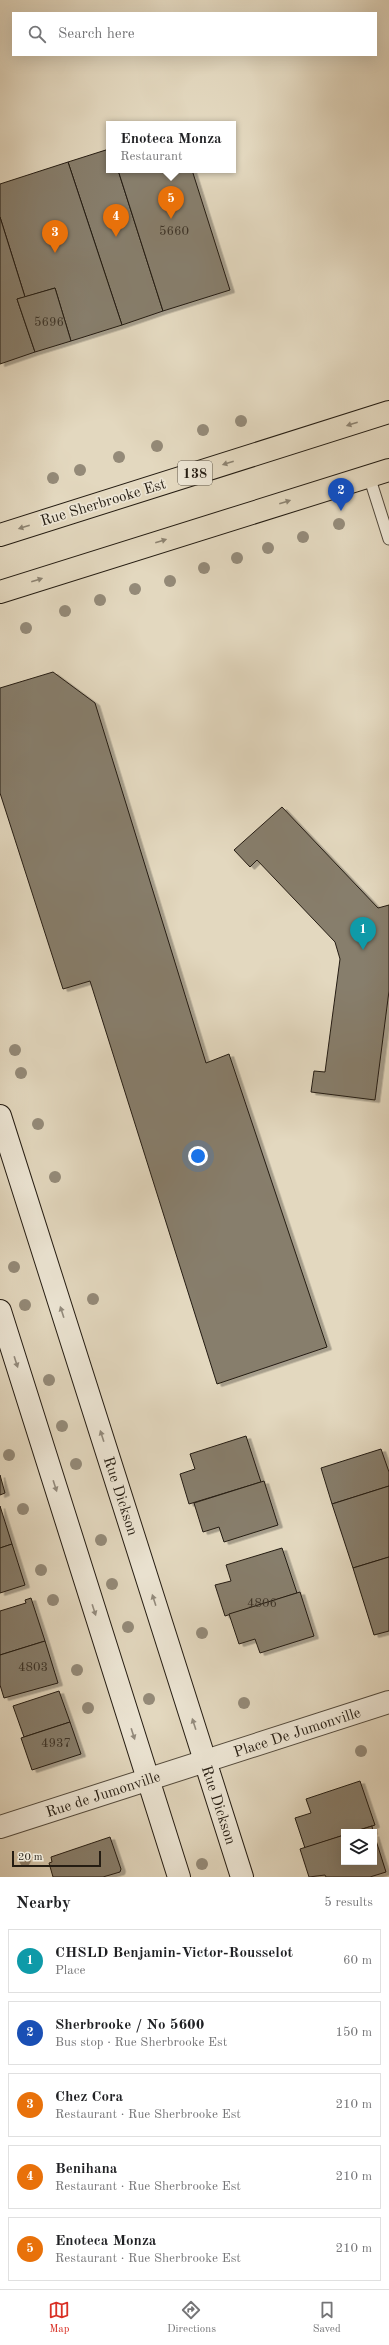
<!DOCTYPE html>
<html lang="en">
<head>
<meta charset="utf-8">
<style>
  :root { --surface:#fff; --page:#f6f6f6; --text:#202124; --muted:#757577; --line:#e0e0e0; --accent:#d93025 }
  body { margin:0; font-family:"Old Standard TT",serif; background:var(--page); color:var(--text) }
  .controls { position:absolute; right:12px; bottom:12px; display:grid; overflow:hidden; border-radius:0px; box-shadow:0 4px 16px #0002 }
  .controls button { width:36px; height:36px; display:grid; place-items:center; padding:0; border:0; border-bottom:1px solid var(--line); background:var(--surface); color:var(--text); font:20px sans-serif }
  .scale { position:absolute; left:12px; bottom:10px; width:89px; box-sizing:border-box; padding-left:4px; border:2px solid #241c12; border-top:0; font-size:11px; line-height:14px; white-space:nowrap; color:#241c12; -webkit-text-stroke:3px #ede6d5; paint-order:stroke }
  .you { position:absolute; left:198px; top:1156px; width:14px; height:14px; margin:-10px; border:3px solid #fff; border-radius:50%; background:#1a73e8; box-shadow:0 0 0 6px #1a73e833 }
  .badge { display:grid; place-items:center; width:26px; height:26px; border-radius:50%; background:var(--accent); color:#fff; font-size:13px; font-weight:700 }
  .pin { position:absolute; translate:-50% -33px; filter:drop-shadow(0 1px 2px #0008) }
  .pin::after { content:''; position:absolute; top:21px; width:14px; height:12px; background:inherit; clip-path:polygon(0 0,100% 0,50% 100%) }
  .popup { position:absolute; left:106px; top:121px; width:130px; height:52px; box-sizing:border-box; display:grid; place-content:center; border-radius:0px; background:var(--surface); filter:drop-shadow(0 1px 3px #0005); font-size:13px; white-space:nowrap; color:var(--muted) }
  .popup b { font-size:15px; color:var(--text) }
  .popup::after { content:''; position:absolute; left:50%; top:100%; margin-left:-8px; border:8px solid transparent; border-top-color:var(--surface) }
  .list { margin:0; padding:0; list-style:none }
  h2 { display:flex; justify-content:space-between; align-items:center; height:52px; margin:0; padding:0 16px; font-size:17px }
  h2 small { font-size:13px; font-weight:400; color:var(--muted) }
  .list li { display:grid; grid-template-columns:26px 1fr auto; gap:12px; align-items:center; box-sizing:border-box; height:64px; margin:0 8px 8px; padding:0 8px; border:1px solid var(--line); border-radius:0px }
  .list b { display:block; font-size:15px; white-space:nowrap }
  .list p { margin:0; font-size:13px; white-space:nowrap; color:var(--muted) }
  .list em { font-size:13px; font-style:normal; color:var(--muted) }
  .icon { flex:none; width:22px; height:22px; fill:none; stroke:currentColor; stroke-width:2; stroke-linecap:round; stroke-linejoin:round }
  .map { position:relative; flex:none; width:389px; height:1877px; overflow:hidden }
  .search { position:absolute; background:var(--surface); box-shadow:0 4px 16px #0002; left:12px; right:12px; top:12px; height:44px; display:flex; align-items:center; gap:10px; box-sizing:border-box; padding:0 14px; border-radius:0px; color:var(--muted); font-size:15px }
  .sheet { height:412px; background:var(--surface) }
  nav { display:flex; justify-content:space-around; align-items:center; box-sizing:border-box; height:56px; border-top:1px solid var(--line); background:var(--surface); font-size:11px; color:var(--muted) }
  nav a { display:grid; justify-items:center; gap:2px }
  nav .on { color:var(--accent) }
  .map>svg:first-child { display:block }
</style>
</head>
<body>
<div class="map">
<svg width="389" height="1877" viewBox="0 0 389 1877">
  <defs>
    <filter id="shadow"><feDropShadow dx="4.5" dy="2.5" stdDeviation="0" flood-color="#0004"/></filter>
  </defs>
  <rect width="100%" height="100%" fill="#e3d8bf"/>
  <filter id="stains"><feTurbulence type="fractalNoise" baseFrequency=".005" numOctaves="4"/><feColorMatrix values="0 0 0 0 .2 0 0 0 0 .09 0 0 0 0 .02 0 0 0 .5 -.17"/></filter>
  <radialGradient id="worn" r=".72"><stop offset=".6" stop-color="#630" stop-opacity="0"/><stop offset="1" stop-color="#630" stop-opacity=".3"/></radialGradient>
  <g fill="#877e6c" stroke="#241c12" filter="url(#shadow)">
    <polygon points="109,149 109,170 118,170 163,311 122,325 68,162"/>
    <polygon points="68,162 122,325 71,341 55,288 25,297 0,217 0,184"/>
    <polygon points="118,170 192,170 230,290 163,311"/>
    <polygon points="0,217 25,297 17,299 35,352 0,364"/>
    <polygon points="55,288 71,341 35,352 17,299"/>
    <polygon points="53,672 95,703 206,1063 229,1054 327,1347 217,1384 90,981 63,989 0,793 0,688"/>
    <polygon points="282,807 378,908 389,905 389,991 375,1100 311,1092 314,1071 325,1072 340,959 335,942 257,860 250,867 234,850"/>
    <polygon points="246,1436 261,1482 189,1504 180,1474 195,1469 190,1454"/>
    <polygon points="381,1449 389,1472 389,1486 332,1504 321,1468"/>
    <polygon points="0,1475 5,1493 0,1495"/>
    <polygon points="264,1481 278,1525 224,1542 219,1527 203,1532 194,1503"/>
    <polygon points="389,1486 389,1557 353,1568 332,1504"/>
    <polygon points="0,1506 12,1544 0,1548"/>
    <polygon points="12,1544 25,1585 0,1593 0,1548"/>
    <polygon points="282,1548 297,1593 225,1616 215,1585 231,1581 226,1565"/>
    <polygon points="389,1557 389,1631 374,1635 353,1568"/>
    <polygon points="300,1592 314,1636 260,1653 255,1639 239,1644 229,1614"/>
    <polygon points="31,1598 45,1641 0,1655 0,1611 26,1603 25,1600"/>
    <polygon points="45,1641 58,1683 4,1698 0,1685 0,1655"/>
    <polygon points="59,1691 70,1722 24,1737 13,1706"/>
    <polygon points="70,1722 81,1754 32,1770 21,1738"/>
    <polygon points="360,1781 375,1825 353,1832 344,1832 344,1835 305,1848 295,1818 311,1813 306,1799"/>
    <polygon points="372,1826 373,1832 353,1832"/>
    <polygon points="374,1834 386,1872 370,1877 326,1877 325,1875 309,1877 300,1849 344,1835 344,1862 374,1862"/>
    <polygon points="110,1837 121,1869 120,1872 103,1877 53,1877 49,1863 52,1862 51,1857"/>
  </g>
  <g fill="none" stroke-linecap="round" stroke-linejoin="round">
    <defs>
      <polyline id="service" points="369,476 389,539"/>
      <polyline id="minor" points="0,1827 389,1702"/>
      <g id="secondary">
        <polyline points="0,1116 242,1877"/>
        <polyline points="0,1311 179,1877"/>
      </g>
      <g id="primary">
        <polyline points="0,535 389,412"/>
        <polyline points="0,592 389,470"/>
      </g>
    </defs>
    <use href="#service" stroke="#544b3d" stroke-width="13"/>
    <use href="#minor" stroke="#544b3d" stroke-width="24"/>
    <use href="#secondary" stroke="#241c12" stroke-width="24"/>
    <use href="#primary" stroke="#241c12" stroke-width="24"/>
    <use href="#service" stroke="#ede6d5" stroke-width="11"/>
    <use href="#minor" stroke="#ede6d5" stroke-width="22"/>
    <use href="#secondary" stroke="#ede6d5" stroke-width="22"/>
    <use href="#primary" stroke="#e3d8bf" stroke-width="22"/>
  </g>
  <g fill="#948a78">
    <circle cx="241" cy="421" r="6"/>
    <circle cx="203" cy="430" r="6"/>
    <circle cx="157" cy="446" r="6"/>
    <circle cx="119" cy="457" r="6"/>
    <circle cx="80" cy="470" r="6"/>
    <circle cx="53" cy="478" r="6"/>
    <circle cx="339" cy="524" r="6"/>
    <circle cx="303" cy="537" r="6"/>
    <circle cx="268" cy="548" r="6"/>
    <circle cx="237" cy="558" r="6"/>
    <circle cx="204" cy="568" r="6"/>
    <circle cx="170" cy="581" r="6"/>
    <circle cx="135" cy="589" r="6"/>
    <circle cx="100" cy="600" r="6"/>
    <circle cx="65" cy="611" r="6"/>
    <circle cx="26" cy="628" r="6"/>
    <circle cx="15" cy="1050" r="6"/>
    <circle cx="21" cy="1073" r="6"/>
    <circle cx="38" cy="1124" r="6"/>
    <circle cx="55" cy="1177" r="6"/>
    <circle cx="14" cy="1267" r="6"/>
    <circle cx="93" cy="1299" r="6"/>
    <circle cx="25" cy="1305" r="6"/>
    <circle cx="49" cy="1380" r="6"/>
    <circle cx="62" cy="1426" r="6"/>
    <circle cx="9" cy="1455" r="6"/>
    <circle cx="76" cy="1464" r="6"/>
    <circle cx="23" cy="1509" r="6"/>
    <circle cx="101" cy="1540" r="6"/>
    <circle cx="41" cy="1570" r="6"/>
    <circle cx="112" cy="1584" r="6"/>
    <circle cx="53" cy="1600" r="6"/>
    <circle cx="128" cy="1627" r="6"/>
    <circle cx="202" cy="1633" r="6"/>
    <circle cx="77" cy="1670" r="6"/>
    <circle cx="149" cy="1699" r="6"/>
    <circle cx="244" cy="1703" r="6"/>
    <circle cx="88" cy="1708" r="6"/>
    <circle cx="361" cy="1751" r="6"/>
    <circle cx="25" cy="1860" r="6"/>
    <circle cx="202" cy="1864" r="6"/>
  </g>
  <defs><path id="oneway-solid" d="M-6-.8H1V-3.2L6.5 0L1 3.2V.8H-6Z"/></defs>
  <g fill="#8d8371">
    <use href="#oneway-solid" transform="translate(352 424) rotate(162)"/>
    <use href="#oneway-solid" transform="translate(228 463) rotate(163)"/>
    <use href="#oneway-solid" transform="translate(285 502) rotate(-17)"/>
    <use href="#oneway-solid" transform="translate(24 527) rotate(163)"/>
    <use href="#oneway-solid" transform="translate(161 541) rotate(-17)"/>
    <use href="#oneway-solid" transform="translate(37 580) rotate(-17)"/>
  </g>
  <g fill="#938b7d">
    <use href="#oneway-solid" transform="translate(62 1312) rotate(-108)"/>
    <use href="#oneway-solid" transform="translate(16 1362) rotate(72)"/>
    <use href="#oneway-solid" transform="translate(102 1436) rotate(-108)"/>
    <use href="#oneway-solid" transform="translate(55 1486) rotate(72)"/>
    <use href="#oneway-solid" transform="translate(154 1600) rotate(-108)"/>
    <use href="#oneway-solid" transform="translate(94 1610) rotate(72)"/>
    <use href="#oneway-solid" transform="translate(194 1724) rotate(-108)"/>
    <use href="#oneway-solid" transform="translate(133 1734) rotate(72)"/>
  </g>
  <g text-anchor="middle" stroke-width="3.5" stroke-linejoin="round" paint-order="stroke">
    <g font-size="13" fill="#3d3428">
      <text x="174" y="235">5660</text>
      <text x="49" y="326">5696</text>
      <text x="262" y="1607">4806</text>
      <text x="33" y="1671">4803</text>
      <text x="56" y="1747">4937</text>
    </g>
    <rect fill="#ede6d5" stroke="#60594c" stroke-width="1" x="178" y="461" width="34" height="24" rx="3"/>
    <g font-size="14" font-weight="bold" fill="#241c12">
      <text x="195" y="478">138</text>
    </g>
    <g font-size="15" fill="#241c12" stroke="#ede6d5">
      <text transform="translate(103 502) rotate(-17)" y="5">Rue Sherbrooke Est</text>
      <text transform="translate(121 1496) rotate(72)" y="5">Rue Dickson</text>
      <text transform="translate(297 1732) rotate(-18)" y="5">Place De Jumonville</text>
      <text transform="translate(103 1794) rotate(-18)" y="5">Rue de Jumonville</text>
      <text transform="translate(219 1805) rotate(72)" y="5">Rue Dickson</text>
    </g>
  </g>
  <rect width="100%" height="100%" filter="url(#stains)"/>
  <rect width="100%" height="100%" fill="url(#worn)"/>
</svg>
<div class="controls">
<button><svg class="icon" aria-label="layers" viewBox="0 0 24 24"><path d="M12 4l9 5-9 5-9-5zM3 14l9 5 9-5"/></svg></button>
</div>
<div class="scale">20 m</div>
<div class="you"></div>
<div class="pin badge" style="left:363px;top:950px;background:#0f9aa8">1</div>
<div class="pin badge" style="left:341px;top:511px;background:#1a4fb4">2</div>
<div class="pin badge" style="left:55px;top:253px;background:#e8710a">3</div>
<div class="pin badge" style="left:116px;top:237px;background:#e8710a">4</div>
<div class="pin badge" style="left:171px;top:219px;background:#e8710a">5</div>
<div class="popup"><b>Enoteca Monza</b>Restaurant</div>
<div class="search"><svg class="icon" aria-label="search" viewBox="0 0 24 24"><circle cx="10" cy="10" r="6"/><path d="M15 15l6 6"/></svg>Search here</div>
</div>
<section class="sheet">
<h2>Nearby<small>5 results</small></h2>
<ul class="list">
<li><span class="badge" style="background:#0f9aa8">1</span><div><b>CHSLD Benjamin-Victor-Rousselot</b><p>Place</p></div><em>60 m</em></li>
<li><span class="badge" style="background:#1a4fb4">2</span><div><b>Sherbrooke / No 5600</b><p>Bus stop · Rue Sherbrooke Est</p></div><em>150 m</em></li>
<li><span class="badge" style="background:#e8710a">3</span><div><b>Chez Cora</b><p>Restaurant · Rue Sherbrooke Est</p></div><em>210 m</em></li>
<li><span class="badge" style="background:#e8710a">4</span><div><b>Benihana</b><p>Restaurant · Rue Sherbrooke Est</p></div><em>210 m</em></li>
<li><span class="badge" style="background:#e8710a">5</span><div><b>Enoteca Monza</b><p>Restaurant · Rue Sherbrooke Est</p></div><em>210 m</em></li>
</ul>
</section>
<nav>
<a class="on"><svg class="icon" aria-label="map" viewBox="0 0 24 24"><path d="M3 6l6-2 6 2 6-2v14l-6 2-6-2-6 2zM9 4v14M15 6v14"/></svg>Map</a>
<a><svg class="icon" aria-label="directions" viewBox="0 0 24 24"><path d="M12 3l9 9-9 9-9-9zM9 14v-3h6M13 9l2 2-2 2"/></svg>Directions</a>
<a><svg class="icon" aria-label="saved" viewBox="0 0 24 24"><path d="M7 4h10v16l-5-4-5 4z"/></svg>Saved</a>
</nav>
</body>
</html>
